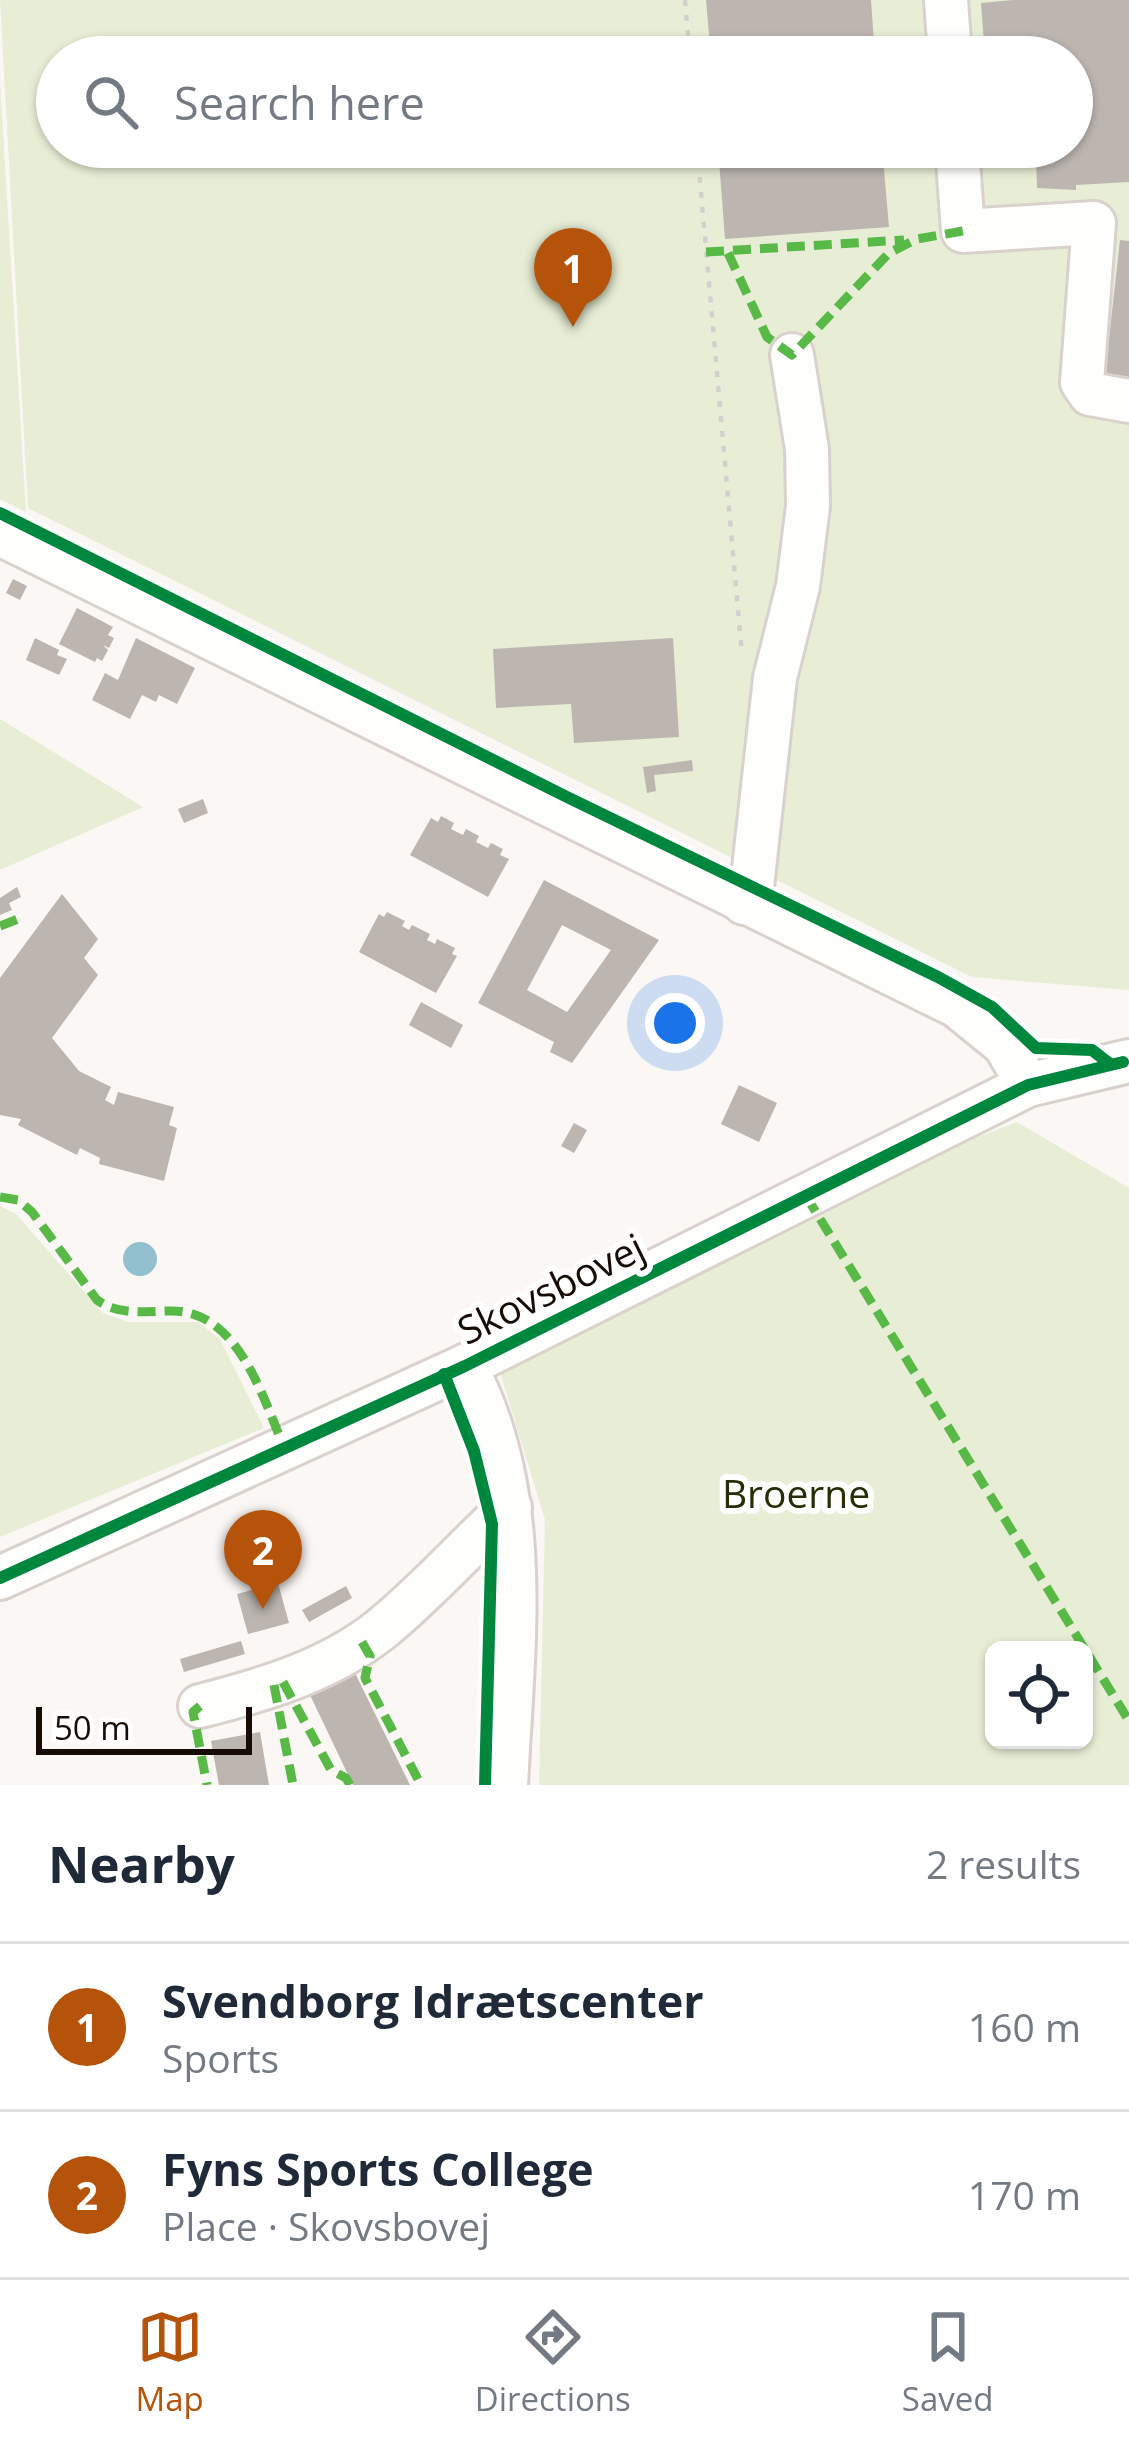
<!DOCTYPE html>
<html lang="en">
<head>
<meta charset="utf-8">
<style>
  :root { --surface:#fff; --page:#f2f2f3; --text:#1f2937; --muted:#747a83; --line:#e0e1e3; --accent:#b45309 }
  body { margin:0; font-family:"Open Sans",sans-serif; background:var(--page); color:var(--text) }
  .controls { position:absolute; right:36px; bottom:36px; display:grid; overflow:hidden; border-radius:18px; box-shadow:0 3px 9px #0004 }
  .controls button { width:108px; height:108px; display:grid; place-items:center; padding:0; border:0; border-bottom:3px solid var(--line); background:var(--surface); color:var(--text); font:60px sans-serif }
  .scale { position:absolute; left:36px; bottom:30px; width:216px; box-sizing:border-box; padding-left:12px; border:6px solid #160b05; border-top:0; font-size:33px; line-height:42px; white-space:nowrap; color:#160b05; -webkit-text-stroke:9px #fff; paint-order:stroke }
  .you { position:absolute; left:675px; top:1023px; width:42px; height:42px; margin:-30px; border:9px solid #fff; border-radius:50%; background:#1a73e8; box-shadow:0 0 0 18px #1a73e833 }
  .badge { display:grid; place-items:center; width:78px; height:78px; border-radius:50%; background:var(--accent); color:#fff; font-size:39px; font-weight:700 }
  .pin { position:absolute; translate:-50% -99px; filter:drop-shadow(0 3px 6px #0008) }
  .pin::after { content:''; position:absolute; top:63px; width:42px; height:36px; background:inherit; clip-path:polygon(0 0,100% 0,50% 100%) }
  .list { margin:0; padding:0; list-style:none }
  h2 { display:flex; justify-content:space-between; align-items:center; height:156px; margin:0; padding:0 48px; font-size:51px }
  h2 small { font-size:39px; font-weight:400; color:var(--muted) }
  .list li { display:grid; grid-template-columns:78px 1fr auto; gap:36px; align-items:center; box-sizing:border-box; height:168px; padding:0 48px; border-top:3px solid var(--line) }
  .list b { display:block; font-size:45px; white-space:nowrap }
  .list p { margin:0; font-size:39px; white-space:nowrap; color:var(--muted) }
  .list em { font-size:39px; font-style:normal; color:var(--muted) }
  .icon { flex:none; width:66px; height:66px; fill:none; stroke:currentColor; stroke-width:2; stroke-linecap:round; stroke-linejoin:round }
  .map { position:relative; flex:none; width:1129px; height:1785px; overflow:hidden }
  .search { position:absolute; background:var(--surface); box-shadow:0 3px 9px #0004; left:36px; right:36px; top:36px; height:132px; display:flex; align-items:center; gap:30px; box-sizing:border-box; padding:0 42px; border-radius:66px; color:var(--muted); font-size:45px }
  .sheet { height:492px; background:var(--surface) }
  nav { display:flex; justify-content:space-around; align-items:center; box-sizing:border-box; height:168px; border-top:3px solid var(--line); background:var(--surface); font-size:33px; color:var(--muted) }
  nav a { display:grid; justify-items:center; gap:6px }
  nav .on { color:var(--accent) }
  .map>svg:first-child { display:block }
</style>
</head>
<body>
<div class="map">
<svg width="1129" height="1785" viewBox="0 0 1129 1785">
  <rect width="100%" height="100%" fill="#faf7f4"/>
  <g fill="#e8eed6" fill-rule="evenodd">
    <path d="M0,0H1129V990L972,977L28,508ZM57,57H1072V147H57Z"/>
    <polygon points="0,81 26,512 0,499"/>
    <polygon points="0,719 143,807 0,870"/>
    <path d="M1017,1122L1129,1188V1785H539L545,1520L497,1362L803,1205ZM994,1650H1084V1740H994Z"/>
    <polygon points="0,1206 16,1214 103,1313 128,1322 198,1322 220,1339 264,1428 0,1537"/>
  </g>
  <circle fill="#92c0ce" cx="140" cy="1259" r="17"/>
  <g fill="#bcb5b0" fill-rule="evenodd">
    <polygon points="706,0 871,0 875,57 711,57"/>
    <polygon points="1013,0 1129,0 1129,182 1076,185 1076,190 1037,188 1036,157 993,160 992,147 1072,147 1072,57 985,57 981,3"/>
    <polygon points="718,147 882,147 889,227 725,239"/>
    <polygon points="1120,240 1129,241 1129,387 1104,384"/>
    <polygon points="13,579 27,586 20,600 6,593"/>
    <polygon points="77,608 113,627 108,635 114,638 109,648 103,645 108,650 102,661 97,658 95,662 59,644"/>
    <polygon points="35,638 59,650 57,655 67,659 59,675 26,660"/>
    <polygon points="136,638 195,668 177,704 159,695 156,702 142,695 130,719 92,700 105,673 118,680"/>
    <polygon points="673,638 679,737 574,743 571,704 496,708 493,649"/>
    <polygon points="692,760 693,771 654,775 656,791 647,793 643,767"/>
    <polygon points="203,799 208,813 184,823 178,809"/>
    <polygon points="441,816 454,823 451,829 463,835 466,829 479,836 476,842 488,848 491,843 503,849 500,855 509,859 488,897 410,855 431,818 438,822"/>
    <path d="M544,880L659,940L572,1063L550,1052L554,1042L478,1003ZM562,925L611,950L567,1012L527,990Z"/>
    <polygon points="17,887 21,897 9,903 12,910 0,915 0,898"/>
    <polygon points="62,894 98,939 84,958 98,975 52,1038 79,1071 111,1087 105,1100 114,1105 118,1092 174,1107 169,1125 177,1128 164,1181 99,1164 100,1158 80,1148 77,1155 18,1125 21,1119 0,1115 0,978"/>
    <polygon points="387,912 405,921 402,926 409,930 412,925 430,934 427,940 435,944 437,939 455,948 452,954 457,956 436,993 359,952 379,914 384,917"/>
    <polygon points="421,1002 463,1025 451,1048 409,1025"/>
    <polygon points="739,1085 777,1103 759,1142 721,1124"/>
    <polygon points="574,1123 587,1130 574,1153 561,1146"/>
    <polygon points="278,1583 289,1623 248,1634 237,1594"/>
    <polygon points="346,1586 352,1598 309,1622 302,1610"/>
    <polygon points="241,1641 245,1654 184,1672 180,1659"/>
    <polygon points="355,1673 410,1785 353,1785 310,1695"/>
    <polygon points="260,1732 269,1785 219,1785 211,1741"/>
  </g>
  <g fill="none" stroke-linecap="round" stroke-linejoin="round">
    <defs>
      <g id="minor">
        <polyline points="946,0 950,57"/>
        <polyline points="957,147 963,231 1094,223 1082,382 1090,394 1129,401"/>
        <polyline points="0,534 957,1006 1005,1045 1028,1085"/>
        <polyline points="744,903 752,887 775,678 798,586 808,506 807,449 792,355"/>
        <path d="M465,1366C534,1495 513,1644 506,1785"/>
        <polyline points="0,1578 465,1366 1028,1085 1129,1061"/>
        <path d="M200,1706C263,1690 328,1671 380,1630C426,1593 466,1547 510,1507"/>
      </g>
    </defs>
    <use href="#minor" stroke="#d9d1cb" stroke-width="48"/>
    <g stroke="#d1d0cf" stroke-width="4.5" stroke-dasharray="6 9" stroke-linecap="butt">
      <polyline points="685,0 690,57"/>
      <polyline points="697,147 742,655"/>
    </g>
    <use href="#minor" stroke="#fefefd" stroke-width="42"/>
    <g stroke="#58b947" stroke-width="9" stroke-dasharray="18 9" stroke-linecap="butt">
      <polyline points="706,252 904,240"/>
      <polyline points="728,253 767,337 792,355 889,253 917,239 963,231"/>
      <polyline points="0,926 18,919"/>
      <polyline points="806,1196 1129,1721"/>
      <path d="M0,1197L18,1200L32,1212L97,1300C119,1316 145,1311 171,1311C238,1310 262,1396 284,1447"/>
      <polyline points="362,1642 370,1656 365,1678 421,1785"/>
      <polyline points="283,1682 331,1770 346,1778 350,1785"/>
      <polyline points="274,1685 293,1785"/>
      <polyline points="200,1706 193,1712 207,1785"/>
    </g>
    <defs>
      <g id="cycleway">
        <polyline points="0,513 567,797 938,977 992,1007 1036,1048 1092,1050 1110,1064"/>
        <polyline points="444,1374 474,1451 492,1524 485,1785"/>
        <polyline points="0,1578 465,1366 1028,1085 1123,1062"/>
      </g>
    </defs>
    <use href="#cycleway" stroke="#fff" stroke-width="20"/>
    <use href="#cycleway" stroke="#00873e" stroke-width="12"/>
  </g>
  <g text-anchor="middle" stroke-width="12" stroke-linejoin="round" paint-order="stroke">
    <g font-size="39" fill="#160b05" stroke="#fff">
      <text transform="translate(551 1289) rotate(-26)" y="14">Skovsbovej</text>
    </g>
    <g font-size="39" fill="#252f05" stroke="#fff">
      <text x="796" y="1508">Broerne</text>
    </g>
  </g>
</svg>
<div class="controls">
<button><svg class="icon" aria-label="locate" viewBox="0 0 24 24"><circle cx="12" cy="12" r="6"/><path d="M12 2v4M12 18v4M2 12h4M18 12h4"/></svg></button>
</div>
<div class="scale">50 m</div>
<div class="you"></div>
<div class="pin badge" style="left:573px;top:327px">1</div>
<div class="pin badge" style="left:263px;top:1609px">2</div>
<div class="search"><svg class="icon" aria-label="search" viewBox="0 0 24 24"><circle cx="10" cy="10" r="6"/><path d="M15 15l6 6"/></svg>Search here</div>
</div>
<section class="sheet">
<h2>Nearby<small>2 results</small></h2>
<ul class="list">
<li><span class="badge">1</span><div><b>Svendborg Idrætscenter</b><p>Sports</p></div><em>160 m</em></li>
<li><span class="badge">2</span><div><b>Fyns Sports College</b><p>Place · Skovsbovej</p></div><em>170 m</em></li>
</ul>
</section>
<nav>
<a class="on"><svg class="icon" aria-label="map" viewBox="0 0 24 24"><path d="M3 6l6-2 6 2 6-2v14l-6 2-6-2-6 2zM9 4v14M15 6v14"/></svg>Map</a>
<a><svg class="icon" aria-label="directions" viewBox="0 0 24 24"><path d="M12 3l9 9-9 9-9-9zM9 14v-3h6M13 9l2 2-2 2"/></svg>Directions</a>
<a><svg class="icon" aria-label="saved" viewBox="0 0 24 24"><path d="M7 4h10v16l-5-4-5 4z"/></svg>Saved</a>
</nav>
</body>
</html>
